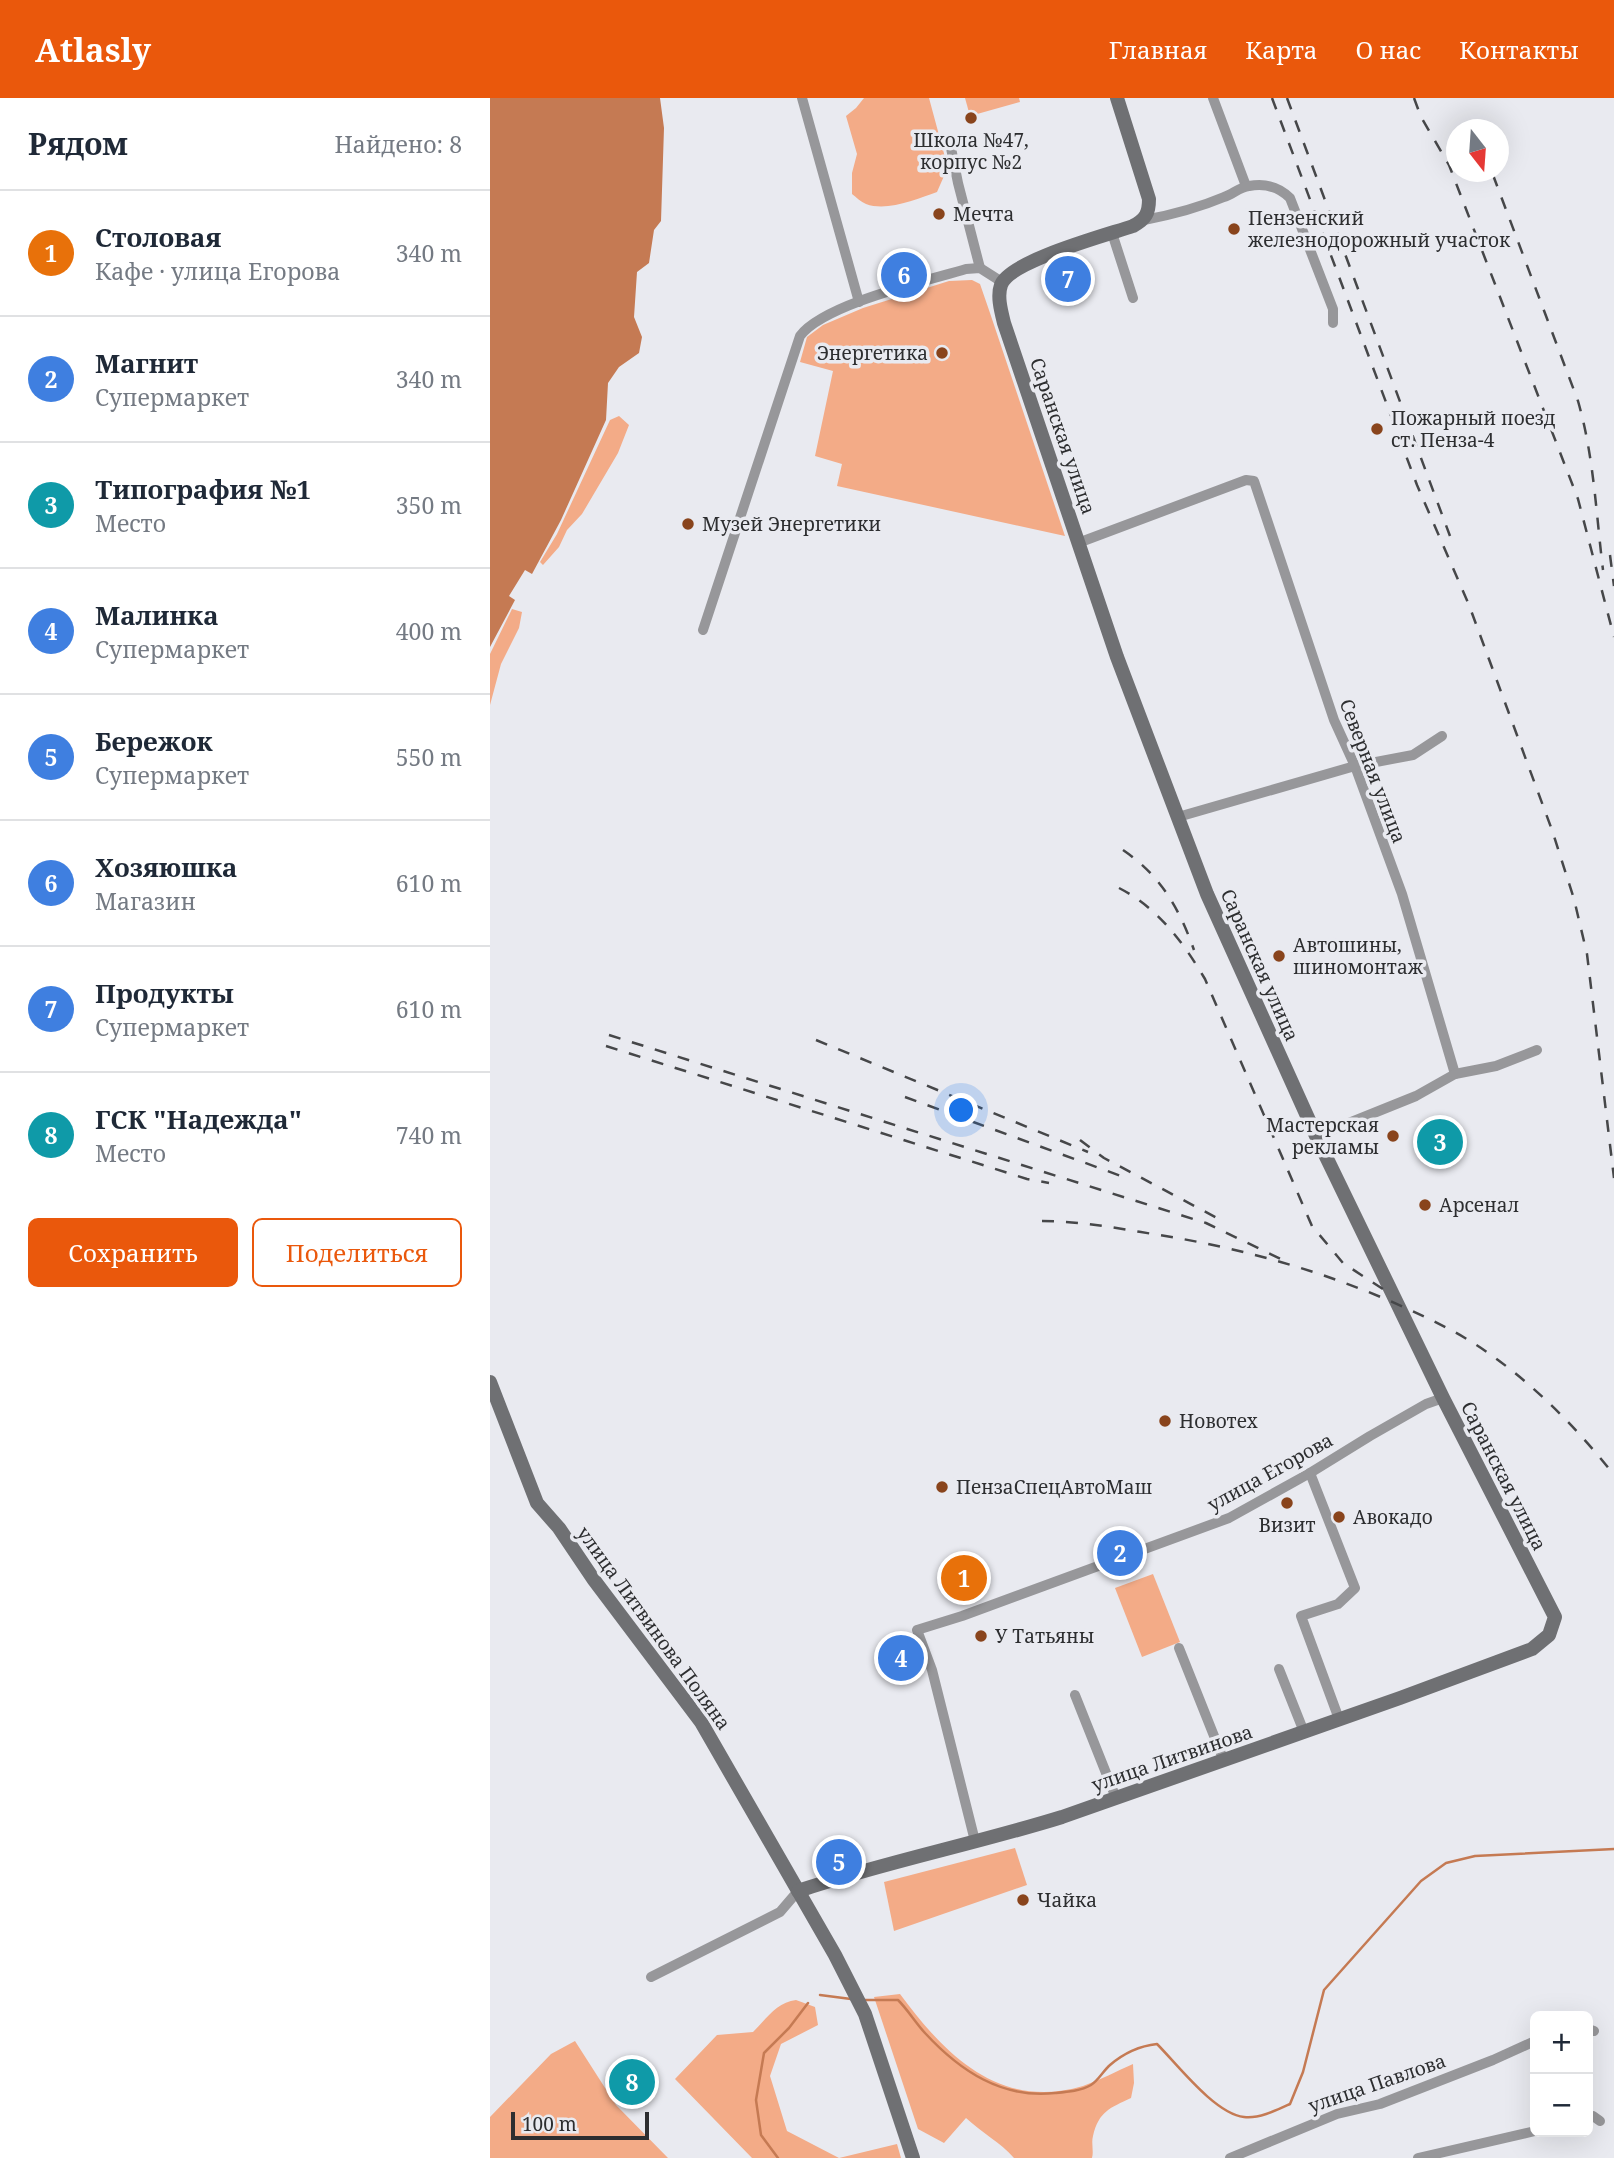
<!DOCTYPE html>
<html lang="ru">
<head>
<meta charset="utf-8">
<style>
  :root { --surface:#fff; --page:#f6f6f7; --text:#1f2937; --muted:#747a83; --line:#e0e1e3; --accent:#ea580c }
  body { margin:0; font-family:"Noto Serif",serif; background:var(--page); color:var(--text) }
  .controls { position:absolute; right:21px; bottom:21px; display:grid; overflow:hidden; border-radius:10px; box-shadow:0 7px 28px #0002 }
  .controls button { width:63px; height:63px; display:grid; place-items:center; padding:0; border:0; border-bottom:2px solid var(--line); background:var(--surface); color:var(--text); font:35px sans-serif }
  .compass { position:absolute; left:956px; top:21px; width:63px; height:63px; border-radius:50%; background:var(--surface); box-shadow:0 7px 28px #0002; rotate:163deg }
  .scale { position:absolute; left:21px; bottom:18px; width:138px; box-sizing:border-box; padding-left:7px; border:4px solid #2d2e30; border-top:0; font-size:19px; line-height:24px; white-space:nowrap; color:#2d2e30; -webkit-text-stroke:5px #e9eaf0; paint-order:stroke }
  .you { position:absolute; left:472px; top:1013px; width:24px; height:24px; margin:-18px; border:5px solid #fff; border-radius:50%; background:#1a73e8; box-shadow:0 0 0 10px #1a73e833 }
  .badge { display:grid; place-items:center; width:46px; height:46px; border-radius:50%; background:var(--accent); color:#fff; font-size:23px; font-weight:700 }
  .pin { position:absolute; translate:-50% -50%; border:4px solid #fff; box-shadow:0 2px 7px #0006 }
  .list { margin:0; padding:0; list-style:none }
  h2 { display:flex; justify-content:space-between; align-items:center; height:91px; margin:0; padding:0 28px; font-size:30px }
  h2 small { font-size:23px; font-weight:400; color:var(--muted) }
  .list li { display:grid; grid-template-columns:46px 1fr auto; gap:21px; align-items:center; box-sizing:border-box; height:126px; padding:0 28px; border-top:2px solid var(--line) }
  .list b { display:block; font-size:26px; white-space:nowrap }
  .list p { margin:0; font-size:23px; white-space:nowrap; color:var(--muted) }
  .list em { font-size:23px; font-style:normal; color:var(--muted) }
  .actions { display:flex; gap:14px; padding:21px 28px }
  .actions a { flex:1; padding:16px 0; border:2px solid var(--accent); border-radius:10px; text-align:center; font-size:24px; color:var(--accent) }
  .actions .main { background:var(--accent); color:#fff }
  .map { position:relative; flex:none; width:1124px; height:2060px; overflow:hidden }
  header { display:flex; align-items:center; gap:42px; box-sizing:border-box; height:98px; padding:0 35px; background:var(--accent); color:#fff }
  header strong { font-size:33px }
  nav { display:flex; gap:38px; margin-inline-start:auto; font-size:24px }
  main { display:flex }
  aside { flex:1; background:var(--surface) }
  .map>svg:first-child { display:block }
</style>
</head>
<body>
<header>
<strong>Atlasly</strong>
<nav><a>Главная</a><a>Карта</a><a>О нас</a><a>Контакты</a></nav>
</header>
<main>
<aside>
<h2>Рядом<small>Найдено: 8</small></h2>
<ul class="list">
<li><span class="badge" style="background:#e8710a">1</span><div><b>Столовая</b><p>Кафе · улица Егорова</p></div><em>340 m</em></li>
<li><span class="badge" style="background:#3f7fe0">2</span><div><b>Магнит</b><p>Супермаркет</p></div><em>340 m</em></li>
<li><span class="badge" style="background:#0f9aa8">3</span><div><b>Типография №1</b><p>Место</p></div><em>350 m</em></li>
<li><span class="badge" style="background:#3f7fe0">4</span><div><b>Малинка</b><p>Супермаркет</p></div><em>400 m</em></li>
<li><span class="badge" style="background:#3f7fe0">5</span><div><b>Бережок</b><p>Супермаркет</p></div><em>550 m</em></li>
<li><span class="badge" style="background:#3f7fe0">6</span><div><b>Хозяюшка</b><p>Магазин</p></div><em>610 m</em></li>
<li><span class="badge" style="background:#3f7fe0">7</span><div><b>Продукты</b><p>Супермаркет</p></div><em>610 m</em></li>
<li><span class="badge" style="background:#0f9aa8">8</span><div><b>ГСК &quot;Надежда&quot;</b><p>Место</p></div><em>740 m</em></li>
</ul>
<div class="actions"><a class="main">Сохранить</a><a>Поделиться</a></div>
</aside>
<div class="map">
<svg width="1124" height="2060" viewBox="0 0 1124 2060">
  <rect width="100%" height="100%" fill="#e9eaf0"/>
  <g fill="#f3ab87">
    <path d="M374,0H439L456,63L454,78L447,94C427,101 397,114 376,106C371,104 366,99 362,96V75L367,56L356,18L366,10Z"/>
    <polygon points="475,0 529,0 530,4 480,18"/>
    <polygon points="482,182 490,186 500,215 575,438 347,388 352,366 325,358 343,273 310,264 317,239 333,227 373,210 459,183"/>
    <polygon points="129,318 139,327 128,355 92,416 77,432 69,449 53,467 50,464 67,436 120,322"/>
    <polygon points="22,511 32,514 29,530 11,566 0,607 0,556"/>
    <polygon points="663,1476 690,1544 652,1559 625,1490"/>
    <polygon points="525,1750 537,1787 404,1833 394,1784"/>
    <path d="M410,1896C455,1957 510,2013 593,1988C610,1982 627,1973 643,1966L644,1985L641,2000C620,2010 609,2013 603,2038C601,2045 604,2053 602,2060H524C510,2044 492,2035 476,2020L454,2045L428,2031L384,1899Z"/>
    <path d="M306,1902L325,1909L328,1927L291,1946L280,1978L297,2033L349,2060L407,2046L411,2060H262L185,1981L227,1937L263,1934C276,1921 287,1904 306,1902Z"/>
    <polygon points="85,1943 126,2007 178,2060 0,2060 0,2019 61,1956"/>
  </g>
  <polygon fill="#c57a53" points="0,0 170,0 174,30 171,123 164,132 159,165 147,174 144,219 152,239 149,255 129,269 118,285 116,322 71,422 42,476 35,472 19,498 25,502 0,549"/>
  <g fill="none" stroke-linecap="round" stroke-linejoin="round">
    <g stroke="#c57a53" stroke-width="2.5">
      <polyline points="330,1897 361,1901"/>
      <path d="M375,1902H408C418,1912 425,1924 435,1935C470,1973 512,2001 565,1995C577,1994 591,1993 601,1987C609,1982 613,1973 620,1967C634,1955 649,1948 667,1946C687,1966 725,2016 754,2019C769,2021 787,2012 800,2006L813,1974L834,1892L931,1783L956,1765L985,1758L1124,1751"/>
      <polyline points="288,2060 271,2037 266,2002 274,1955 299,1930 318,1905"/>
    </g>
    <g stroke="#97979a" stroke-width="10">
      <polyline points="312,0 369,204"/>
      <polyline points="723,0 756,88"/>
      <polyline points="461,50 468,85 490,170"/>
      <path d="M654,122C681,117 708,110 734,99C743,96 750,89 759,88C775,85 788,88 800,100L843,211V225"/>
      <polyline points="622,135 643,200"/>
      <polyline points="588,445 756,382 764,383 844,622 865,668 912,796 965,976"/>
      <path d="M213,532L310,238C334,206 436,183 476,171L490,170L512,184"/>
      <polyline points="688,719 865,668 923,657 952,638"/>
      <polyline points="827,1040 844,1031 926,998 965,976 1006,968 1047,952"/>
      <polyline points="820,1375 865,1490 848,1506 811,1518 849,1621"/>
      <polyline points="689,1550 734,1663"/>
      <polyline points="789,1571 814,1634"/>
      <polyline points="585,1597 626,1700"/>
      <polyline points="485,1743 442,1572 427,1532 472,1518 739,1420 820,1375 880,1338 936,1306 953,1300"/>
      <polyline points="161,1879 290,1814 308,1793"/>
      <polyline points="1098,1931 1104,1933"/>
      <polyline points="1098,2019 1103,2018 1110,2023"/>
      <polyline points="740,2060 847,2016 890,2006 1003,1962 1045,1943"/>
      <polyline points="928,2060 1045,2033"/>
    </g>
    <g stroke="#6f7073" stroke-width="14">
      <polyline points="0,1284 47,1405 69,1430 104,1482 211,1624 345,1857 375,1916 423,2060"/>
      <path d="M308,1793C395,1764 485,1746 572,1719L910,1600L1042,1551L1059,1537L1065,1519L953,1300L827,1040L717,796L627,559L514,225C511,213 507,198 511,187C519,163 617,137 643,128C656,121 659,115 659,101L627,0"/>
    </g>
    <g stroke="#464749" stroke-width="2.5" stroke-dasharray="12 12" stroke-linecap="butt">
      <polyline points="782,0 927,387 979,507 1062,732 1084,801 1097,856 1124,1080"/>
      <polyline points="797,0 960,438"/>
      <polyline points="924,0 931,19 959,67 1088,401 1124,539"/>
      <path d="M1003,77L1088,303C1104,359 1106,415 1113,472"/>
      <polyline points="1120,457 1124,488"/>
      <path d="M633,752C671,778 689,810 704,852"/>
      <path d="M629,790C668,810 693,844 715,881L822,1128L853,1165L902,1197"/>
      <polyline points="119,937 716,1125 797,1164"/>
      <polyline points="326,942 598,1054"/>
      <polyline points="116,948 537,1081 559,1085"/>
      <polyline points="415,999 631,1078"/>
      <polyline points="590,1042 614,1060 729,1121"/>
      <path d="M552,1123C589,1123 626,1130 663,1136C766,1152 865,1182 959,1231C1022,1264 1081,1322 1124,1377"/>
    </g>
  </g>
  <g fill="#89441c" stroke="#e9eaf0" stroke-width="2.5">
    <circle cx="481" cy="20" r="7"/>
    <circle cx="449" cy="116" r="7"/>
    <circle cx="744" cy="131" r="7"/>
    <circle cx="452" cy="255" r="7"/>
    <circle cx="887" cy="331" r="7"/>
    <circle cx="198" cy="426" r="7"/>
    <circle cx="789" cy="858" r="7"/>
    <circle cx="903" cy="1038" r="7"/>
    <circle cx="935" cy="1107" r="7"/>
    <circle cx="675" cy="1323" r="7"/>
    <circle cx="452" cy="1389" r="7"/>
    <circle cx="797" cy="1405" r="7"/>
    <circle cx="849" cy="1419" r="7"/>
    <circle cx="491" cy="1538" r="7"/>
    <circle cx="533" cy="1802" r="7"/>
  </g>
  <g text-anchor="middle" stroke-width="7" stroke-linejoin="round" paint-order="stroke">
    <g font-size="19" fill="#2d2e30" stroke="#e9eaf0" text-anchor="start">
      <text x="481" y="49" text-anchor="middle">Школа №47,<tspan x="481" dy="22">корпус №2</tspan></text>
      <text x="463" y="123">Мечта</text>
      <text x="758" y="127">Пензенский<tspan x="758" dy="22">железнодорожный участок</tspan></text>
      <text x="438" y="262" text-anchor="end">Энергетика</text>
      <text x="901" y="327">Пожарный поезд<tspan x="901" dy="22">ст. Пенза-4</tspan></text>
      <text x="212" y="433">Музей Энергетики</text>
      <text x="803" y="854">Автошины,<tspan x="803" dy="22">шиномонтаж</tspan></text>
      <text x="889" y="1034" text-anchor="end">Мастерская<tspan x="889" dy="22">рекламы</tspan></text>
      <text x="949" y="1114">Арсенал</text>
      <text x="689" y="1330">Новотех</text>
      <text x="466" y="1396">ПензаСпецАвтоМаш</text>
      <text x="863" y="1426">Авокадо</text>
      <text x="797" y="1434" text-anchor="middle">Визит</text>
      <text x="505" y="1545">У Татьяны</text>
      <text x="547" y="1809">Чайка</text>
    </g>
    <g font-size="19" fill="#2d2e30" stroke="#e9eaf0">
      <text transform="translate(573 338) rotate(71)" y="7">Саранская улица</text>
      <text transform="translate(883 673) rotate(69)" y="7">Северная улица</text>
      <text transform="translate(770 867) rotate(66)" y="7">Саранская улица</text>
      <text transform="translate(780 1374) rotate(-29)" y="7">улица Егорова</text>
      <text transform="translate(1014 1378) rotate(63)" y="7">Саранская улица</text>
      <text transform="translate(164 1530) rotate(54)" y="7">улица Литвинова Поляна</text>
      <text transform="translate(682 1660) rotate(-19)" y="7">улица Литвинова</text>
      <text transform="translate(887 1985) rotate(-19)" y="7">улица Павлова</text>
    </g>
  </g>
</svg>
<div class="controls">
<button>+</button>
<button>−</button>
</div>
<svg class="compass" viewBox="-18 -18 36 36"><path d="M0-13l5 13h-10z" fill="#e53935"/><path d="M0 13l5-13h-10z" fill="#747a83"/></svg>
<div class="scale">100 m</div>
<div class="you"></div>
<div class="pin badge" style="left:474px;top:1480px;background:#e8710a">1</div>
<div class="pin badge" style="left:630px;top:1455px;background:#3f7fe0">2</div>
<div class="pin badge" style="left:950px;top:1044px;background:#0f9aa8">3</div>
<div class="pin badge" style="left:411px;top:1560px;background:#3f7fe0">4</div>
<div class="pin badge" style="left:349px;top:1764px;background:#3f7fe0">5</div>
<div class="pin badge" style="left:414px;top:177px;background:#3f7fe0">6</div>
<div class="pin badge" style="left:578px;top:181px;background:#3f7fe0">7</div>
<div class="pin badge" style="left:142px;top:1984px;background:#0f9aa8">8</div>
</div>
</main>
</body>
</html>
